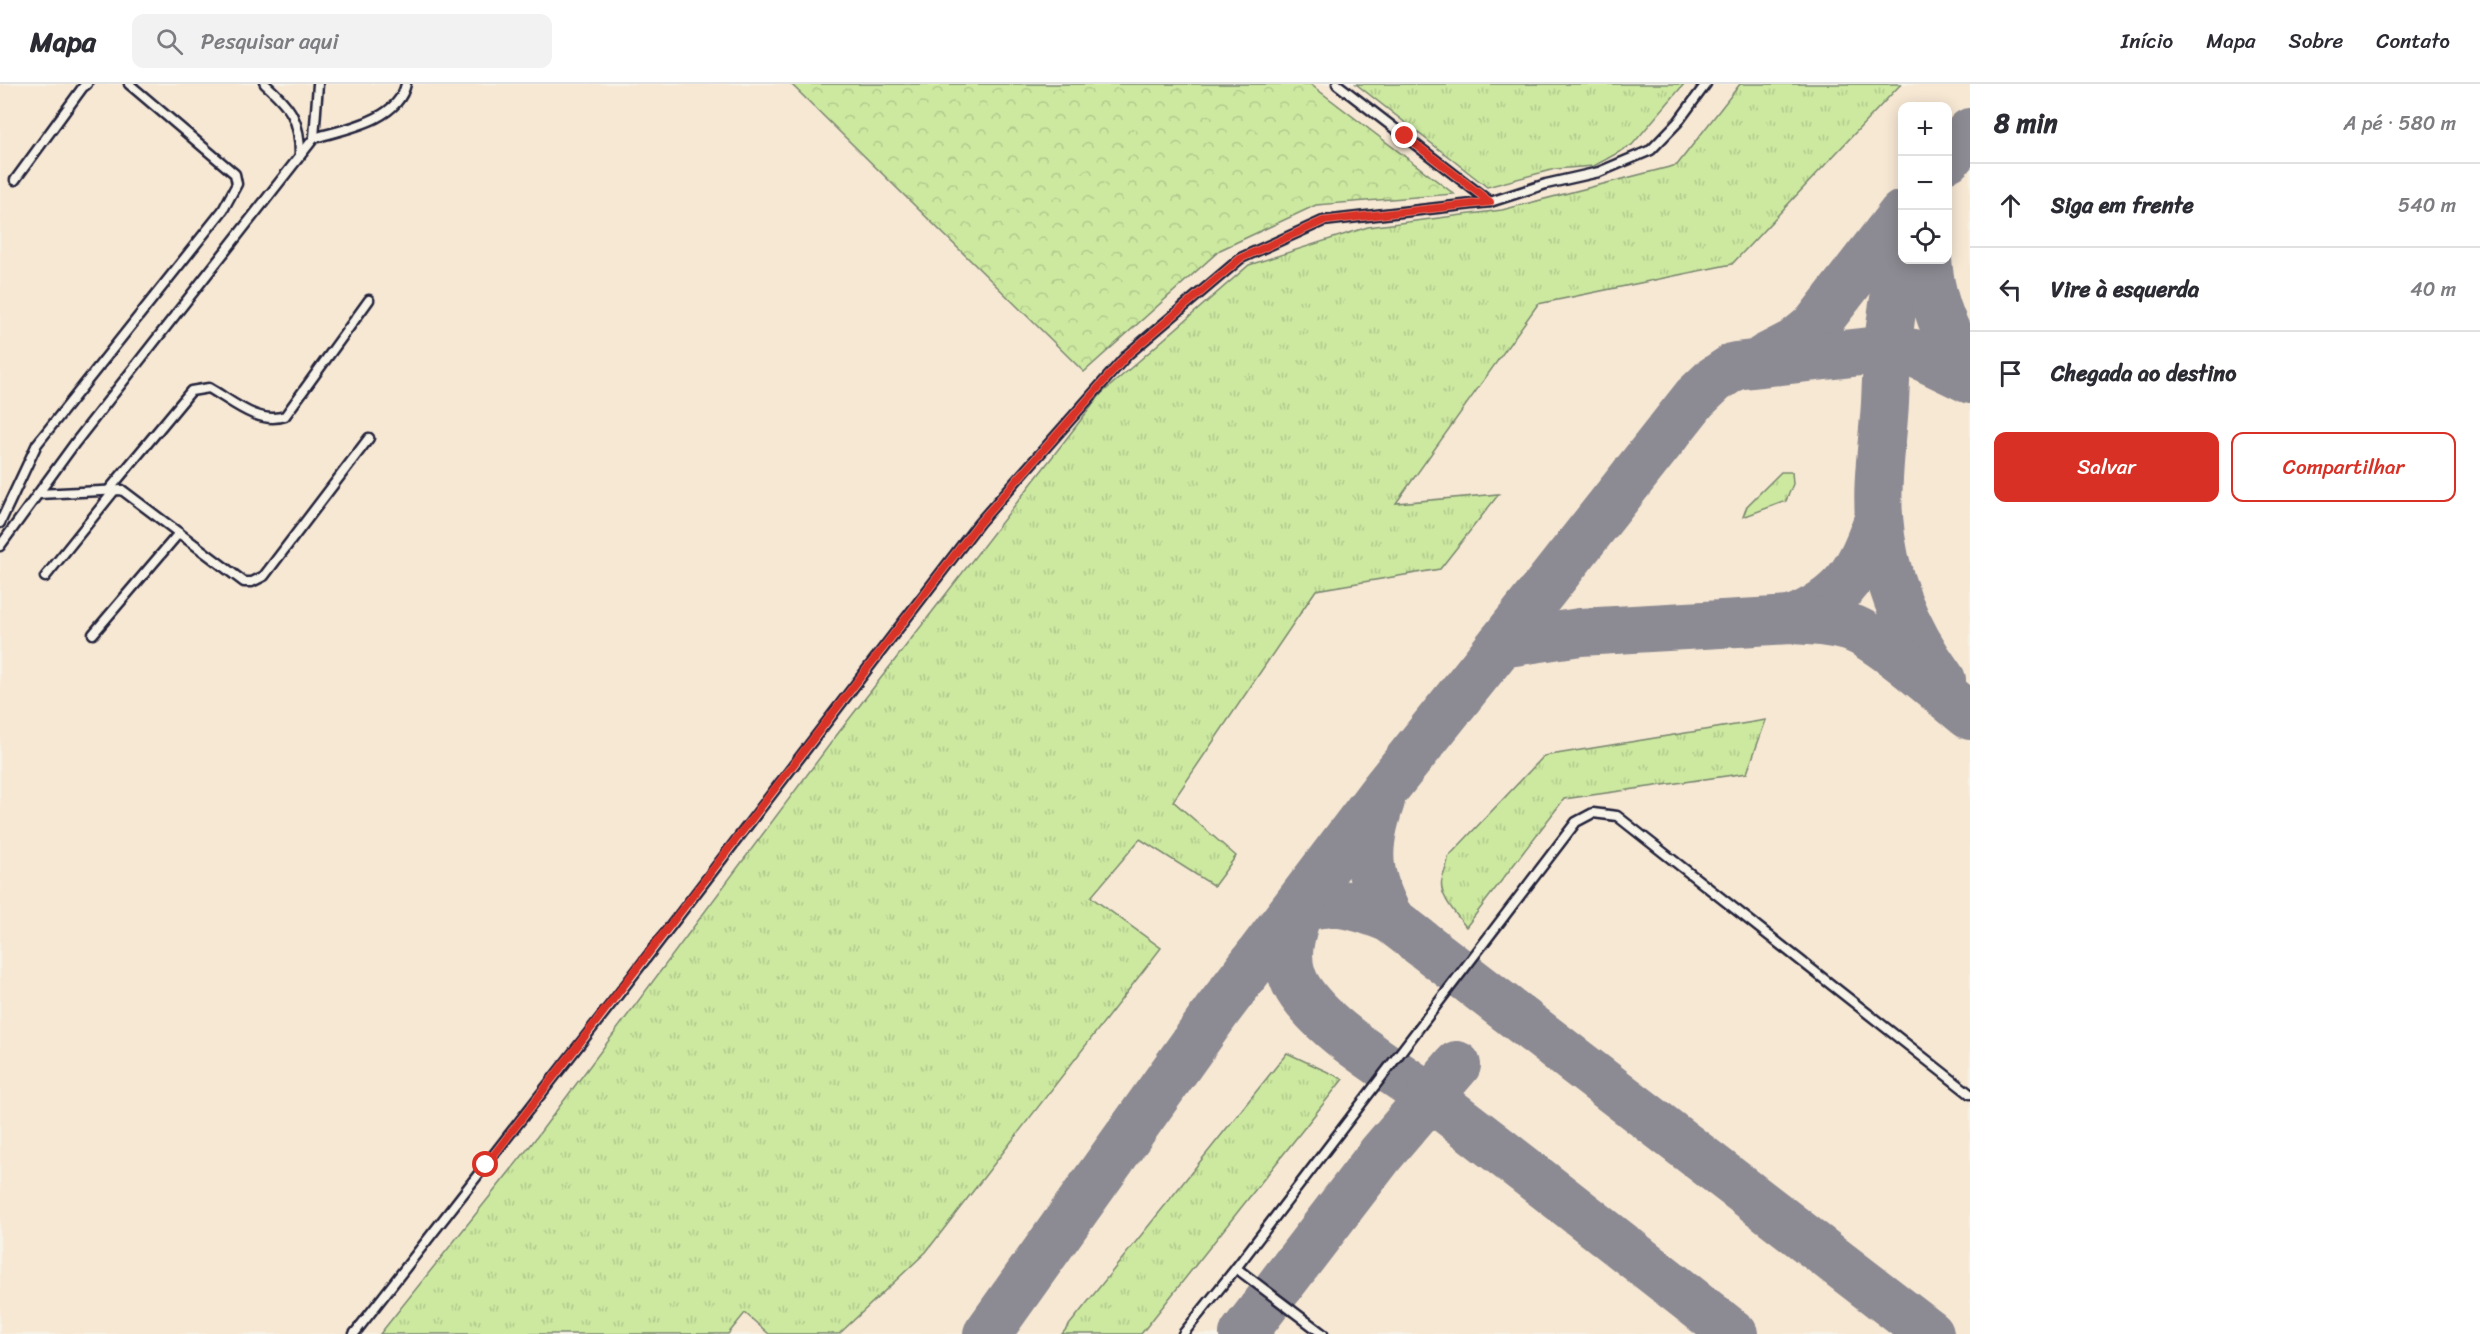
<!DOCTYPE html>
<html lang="pt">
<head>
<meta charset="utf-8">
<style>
  :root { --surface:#fff; --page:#f2f2f3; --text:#2b2b33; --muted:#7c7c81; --line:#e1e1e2; --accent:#d93025 }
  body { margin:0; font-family:Sriracha,sans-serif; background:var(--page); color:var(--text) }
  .controls { position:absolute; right:18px; top:18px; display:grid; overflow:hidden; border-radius:12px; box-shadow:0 3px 15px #0003 }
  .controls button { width:54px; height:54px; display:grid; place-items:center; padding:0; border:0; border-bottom:2px solid var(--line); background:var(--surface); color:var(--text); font:30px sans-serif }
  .stop { position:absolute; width:18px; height:18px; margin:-14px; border:4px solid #d93025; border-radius:50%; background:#fff }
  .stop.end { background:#d93025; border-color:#fff; box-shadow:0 2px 6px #0008 }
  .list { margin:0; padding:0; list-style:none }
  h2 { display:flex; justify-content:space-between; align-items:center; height:78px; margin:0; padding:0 24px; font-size:26px }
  h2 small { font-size:20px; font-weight:400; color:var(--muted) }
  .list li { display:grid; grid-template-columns:39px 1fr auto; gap:18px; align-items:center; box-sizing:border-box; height:84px; padding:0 24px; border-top:2px solid var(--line) }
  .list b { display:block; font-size:22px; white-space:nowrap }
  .list em { font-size:20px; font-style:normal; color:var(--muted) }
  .actions { display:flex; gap:12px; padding:18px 24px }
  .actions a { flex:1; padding:14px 0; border:2px solid var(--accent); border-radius:12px; text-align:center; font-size:21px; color:var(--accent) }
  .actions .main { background:var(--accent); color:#fff }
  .icon { flex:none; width:33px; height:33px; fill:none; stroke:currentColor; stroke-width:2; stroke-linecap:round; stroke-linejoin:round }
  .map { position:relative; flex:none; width:1970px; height:1250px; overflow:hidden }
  header { display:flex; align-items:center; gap:36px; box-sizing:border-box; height:84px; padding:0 30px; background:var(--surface); border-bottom:2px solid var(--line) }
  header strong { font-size:28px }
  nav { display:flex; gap:33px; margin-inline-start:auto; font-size:21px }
  .search { width:420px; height:54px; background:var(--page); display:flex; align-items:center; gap:15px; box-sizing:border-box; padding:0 21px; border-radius:12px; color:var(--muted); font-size:22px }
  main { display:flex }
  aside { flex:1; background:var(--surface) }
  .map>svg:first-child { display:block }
</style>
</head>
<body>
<header>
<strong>Mapa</strong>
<div class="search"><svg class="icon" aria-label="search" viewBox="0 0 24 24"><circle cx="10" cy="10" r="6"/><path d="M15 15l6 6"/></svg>Pesquisar aqui</div>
<nav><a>Início</a><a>Mapa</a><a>Sobre</a><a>Contato</a></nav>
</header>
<main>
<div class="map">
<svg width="1970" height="1250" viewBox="0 0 1970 1250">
  <defs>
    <pattern id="grass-tufts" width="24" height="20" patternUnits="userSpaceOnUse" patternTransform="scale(1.5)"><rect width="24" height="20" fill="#cde9a0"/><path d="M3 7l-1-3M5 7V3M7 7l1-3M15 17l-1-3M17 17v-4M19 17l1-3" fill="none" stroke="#b0c88b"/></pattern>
    <pattern id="forest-crowns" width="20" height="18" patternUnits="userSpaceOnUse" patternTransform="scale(1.5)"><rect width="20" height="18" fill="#cde9a0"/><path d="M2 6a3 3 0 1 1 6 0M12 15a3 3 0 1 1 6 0" fill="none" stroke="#b0c88b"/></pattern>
  </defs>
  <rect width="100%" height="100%" fill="#f7f3e8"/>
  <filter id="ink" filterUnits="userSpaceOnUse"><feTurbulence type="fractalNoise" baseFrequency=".0167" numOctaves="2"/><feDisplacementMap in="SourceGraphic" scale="12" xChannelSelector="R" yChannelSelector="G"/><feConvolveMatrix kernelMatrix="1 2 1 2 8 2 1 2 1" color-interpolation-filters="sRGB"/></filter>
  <g filter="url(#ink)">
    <path fill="#f7e8d4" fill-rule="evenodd" d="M0,0H1970V1250H0ZM1902,22H1948V176H1902Z"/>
    <g fill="url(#grass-tufts)" stroke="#78866e" stroke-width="1.5">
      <polygon points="1356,0 1684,0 1632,61 1594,82 1555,85 1487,103"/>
      <polygon points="1740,0 1901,0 1732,180 1538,220 1396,419 1499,410 1440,485 1316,506 1173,717 1236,772 1214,802 1140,755 1091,813 1161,864 926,1168 839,1250 769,1250 745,1229 728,1250 380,1250 530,1062 836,652 1101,310 1249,181 1368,143 1502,126 1677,81"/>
      <polygon points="1781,388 1792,388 1793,400 1786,417 1743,433 1747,422"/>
      <path d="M1766,636L1747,689L1564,715L1466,843C1457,831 1438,811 1442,796C1444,787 1448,782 1448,773L1544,672Z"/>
      <polygon points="1287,969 1343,995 1141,1250 1062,1250"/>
    </g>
    <polygon fill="url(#forest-crowns)" stroke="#78866e" stroke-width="1.5" points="791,0 1310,0 1454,110 1316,121 1220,166 1084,288"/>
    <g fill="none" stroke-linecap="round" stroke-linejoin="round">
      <g stroke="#8c8a92" stroke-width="48">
        <polyline points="1948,74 1970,48"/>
        <path d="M1903,176C1889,223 1887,270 1885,319C1883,356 1876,396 1879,433C1883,493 1907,548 1942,596"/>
        <path d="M1928,176C1931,216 1944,252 1970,284"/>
        <polyline points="1765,274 1794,259 1816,241 1902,130"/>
        <path d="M1791,536C1846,514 1861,485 1879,432"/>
        <polyline points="1501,560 1695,314 1714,296 1735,282 1888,265 1914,269 1970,296"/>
        <path d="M1381,717C1365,764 1366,791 1390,835"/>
        <path d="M1300,822C1290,852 1281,881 1301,909C1330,951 1395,987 1435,1017C1536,1094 1635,1172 1734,1250"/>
        <path d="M1291,830C1324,811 1357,821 1390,835L1930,1250"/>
        <path d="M987,1250L1217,927L1385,705L1501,560L1580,548L1791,536C1812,537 1831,538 1851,544C1881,554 1942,610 1970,632"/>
        <polyline points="1243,1250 1381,1070 1457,981"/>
      </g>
      <defs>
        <g id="service">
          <path d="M265,0C291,23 300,36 300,71"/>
          <polyline points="1337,0 1490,118"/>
          <path d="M314,54C344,45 398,37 406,0"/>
          <polyline points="15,96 83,3 87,0"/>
          <path d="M108,407L191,307L209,304C232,317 258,341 285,332L369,216"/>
          <polyline points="38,410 122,406 244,498 252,498 264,492 369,354"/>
          <polyline points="0,439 37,360 223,126 237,100 235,90 129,0"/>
          <polyline points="0,462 75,359 314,54 318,0"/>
          <polyline points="45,493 114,407"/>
          <polyline points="93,550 179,449"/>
          <polyline points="354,1250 618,911 979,439 1128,270 1241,174 1323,137 1490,118 1546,100 1599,88 1651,66 1678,38 1706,0"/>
          <polyline points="1183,1250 1236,1184"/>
          <polyline points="1323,1250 1236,1184 1576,738 1593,729 1617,732 1970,1010"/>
        </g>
      </defs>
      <use href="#service" stroke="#22223b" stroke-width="13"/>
      <use href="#service" stroke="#f7f3e8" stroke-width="8"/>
    </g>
  </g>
  <g fill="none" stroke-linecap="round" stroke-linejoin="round" filter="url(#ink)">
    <polyline stroke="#d93025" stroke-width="8" points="486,1081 979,439 1128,270 1241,174 1323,137 1490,118 1405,52"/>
  </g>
</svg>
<div class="controls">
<button>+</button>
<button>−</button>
<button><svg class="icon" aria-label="locate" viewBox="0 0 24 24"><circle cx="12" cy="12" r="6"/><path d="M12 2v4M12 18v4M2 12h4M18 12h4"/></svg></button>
</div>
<div class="stop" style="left:486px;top:1081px"></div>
<div class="stop end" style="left:1405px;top:52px"></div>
</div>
<aside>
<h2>8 min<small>A pé · 580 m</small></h2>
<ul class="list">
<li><svg class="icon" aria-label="ahead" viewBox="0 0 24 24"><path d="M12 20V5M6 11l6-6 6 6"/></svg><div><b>Siga em frente</b></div><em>540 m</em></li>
<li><svg class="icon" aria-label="left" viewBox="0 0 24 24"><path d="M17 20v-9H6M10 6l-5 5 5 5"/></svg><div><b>Vire à esquerda</b></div><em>40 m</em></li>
<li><svg class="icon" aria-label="arrive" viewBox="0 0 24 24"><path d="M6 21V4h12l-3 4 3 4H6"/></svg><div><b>Chegada ao destino</b></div></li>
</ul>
<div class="actions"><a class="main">Salvar</a><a>Compartilhar</a></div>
</aside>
</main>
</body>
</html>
